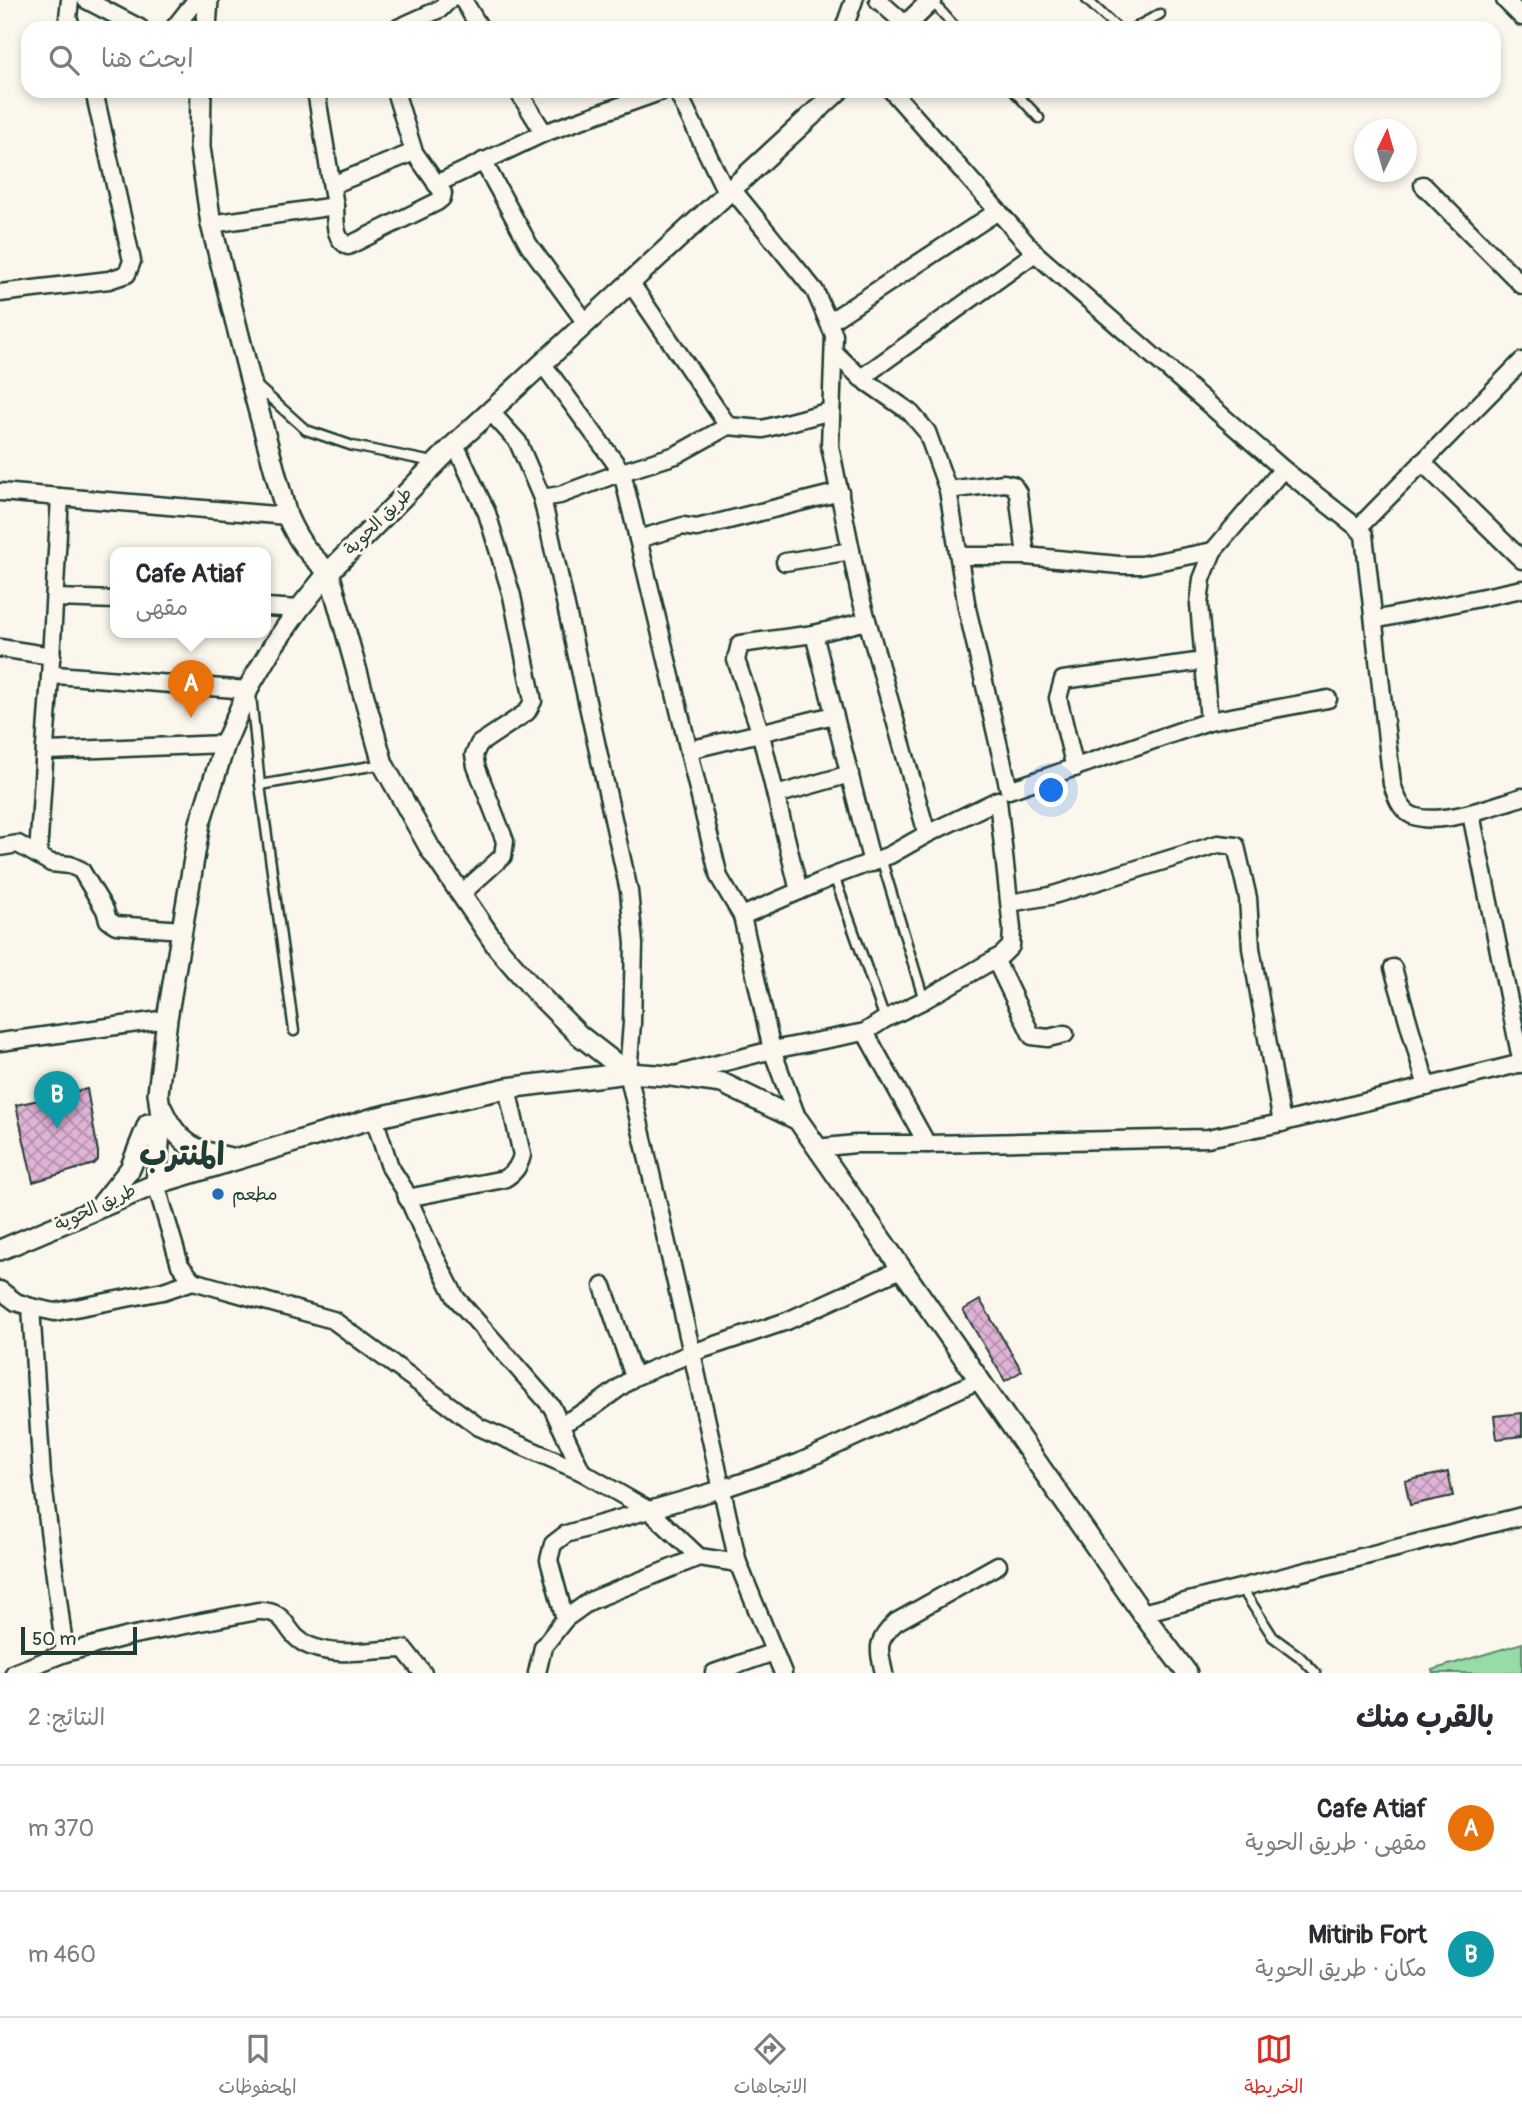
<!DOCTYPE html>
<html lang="ar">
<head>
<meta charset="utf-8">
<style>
  :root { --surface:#fff; --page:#f7f7f7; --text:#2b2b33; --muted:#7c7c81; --line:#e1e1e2; --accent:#d93025 }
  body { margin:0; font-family:Pangolin,"Playpen Sans Arabic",sans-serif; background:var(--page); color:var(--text); direction:rtl }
  .compass { position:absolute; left:1354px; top:119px; width:63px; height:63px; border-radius:50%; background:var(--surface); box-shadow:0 4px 10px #0003; rotate:5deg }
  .scale { position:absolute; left:21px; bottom:18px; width:116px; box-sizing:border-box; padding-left:7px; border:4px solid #1f3d34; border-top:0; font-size:19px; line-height:24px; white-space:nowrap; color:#1f3d34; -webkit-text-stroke:5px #fbf7ec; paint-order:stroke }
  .you { position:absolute; left:1052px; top:791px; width:24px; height:24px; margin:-18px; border:5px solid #fff; border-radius:50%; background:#1a73e8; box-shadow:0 0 0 10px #1a73e833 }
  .badge { display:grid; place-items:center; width:46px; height:46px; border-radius:50%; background:var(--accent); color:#fff; font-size:23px; font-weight:700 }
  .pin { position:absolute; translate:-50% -58px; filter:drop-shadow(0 2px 4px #0008) }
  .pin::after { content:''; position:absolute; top:37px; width:24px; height:21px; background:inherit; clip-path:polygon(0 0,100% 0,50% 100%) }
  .popup { position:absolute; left:110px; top:547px; width:161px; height:91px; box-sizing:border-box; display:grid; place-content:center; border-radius:14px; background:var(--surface); filter:drop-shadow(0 2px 5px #0005); font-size:23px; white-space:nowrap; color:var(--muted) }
  .popup b { font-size:26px; color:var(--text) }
  .popup::after { content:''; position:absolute; left:50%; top:100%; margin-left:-14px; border:14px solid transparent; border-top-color:var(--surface) }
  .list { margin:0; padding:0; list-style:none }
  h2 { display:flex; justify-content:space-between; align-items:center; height:91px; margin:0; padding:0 28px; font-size:30px }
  h2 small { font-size:23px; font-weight:400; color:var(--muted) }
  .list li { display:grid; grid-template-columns:46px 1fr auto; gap:21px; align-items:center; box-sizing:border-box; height:126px; padding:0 28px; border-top:2px solid var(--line) }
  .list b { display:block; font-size:26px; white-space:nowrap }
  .list p { margin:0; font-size:23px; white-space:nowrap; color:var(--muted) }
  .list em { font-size:23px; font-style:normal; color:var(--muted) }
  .icon { flex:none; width:38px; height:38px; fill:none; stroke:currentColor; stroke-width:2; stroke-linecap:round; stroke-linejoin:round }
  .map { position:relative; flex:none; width:1522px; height:1673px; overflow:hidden; direction:ltr }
  .search { position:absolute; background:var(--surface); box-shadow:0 4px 10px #0003; left:21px; right:21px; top:21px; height:77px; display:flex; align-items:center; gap:18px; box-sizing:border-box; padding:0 24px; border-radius:21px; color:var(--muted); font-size:26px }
  .sheet { height:343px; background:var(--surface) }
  nav { display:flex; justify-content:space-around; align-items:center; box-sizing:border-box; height:98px; border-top:2px solid var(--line); background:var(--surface); font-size:19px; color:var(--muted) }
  nav a { display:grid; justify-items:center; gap:4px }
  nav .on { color:var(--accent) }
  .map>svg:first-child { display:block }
</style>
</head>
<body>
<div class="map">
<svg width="1522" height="1673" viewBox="0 0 1522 1673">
  <defs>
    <pattern id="building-cross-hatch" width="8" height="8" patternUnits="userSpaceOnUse" patternTransform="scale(1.75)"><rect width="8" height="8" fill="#e0b2d5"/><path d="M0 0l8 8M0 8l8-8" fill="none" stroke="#b592ae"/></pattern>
  </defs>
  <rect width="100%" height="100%" fill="#fbf7ec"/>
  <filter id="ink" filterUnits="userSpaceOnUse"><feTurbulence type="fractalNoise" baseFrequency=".0143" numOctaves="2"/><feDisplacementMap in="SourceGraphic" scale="14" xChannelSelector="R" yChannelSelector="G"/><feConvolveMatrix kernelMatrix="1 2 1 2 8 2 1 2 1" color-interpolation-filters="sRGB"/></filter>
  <g filter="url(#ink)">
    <polygon fill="#97dba7" stroke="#5b8c6e" stroke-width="2" points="1522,1643 1522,1673 1433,1673 1432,1670"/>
    <g fill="url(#building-cross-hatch)" stroke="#1f3d34" stroke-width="2">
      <polygon points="87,1089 98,1152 98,1160 94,1164 33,1182 16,1105"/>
      <polygon points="980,1300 1022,1371 1005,1381 963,1310"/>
      <polygon points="1522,1413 1522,1436 1497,1439 1494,1416"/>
      <polygon points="1448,1472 1453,1496 1410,1505 1405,1481"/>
    </g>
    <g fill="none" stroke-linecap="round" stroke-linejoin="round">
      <defs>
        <g id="service">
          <polyline points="931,0 956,28"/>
          <polyline points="1087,0 1117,28"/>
          <polyline points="1134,28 1160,14"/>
          <polyline points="1014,91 1039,118"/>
          <polyline points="257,386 306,430 353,446 433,462"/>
          <polyline points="251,695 260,785 294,1031"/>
          <polyline points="260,785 383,764"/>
          <polyline points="881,858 924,1000"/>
          <polyline points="834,876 885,1019"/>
          <polyline points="1241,1587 1273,1637 1299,1656 1316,1673"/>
        </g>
        <g id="minor">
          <polyline points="70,0 68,18 72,28"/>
          <polyline points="86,0 140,28"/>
          <polyline points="463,0 480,28"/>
          <polyline points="878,0 906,25"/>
          <polyline points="1505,0 1522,17"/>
          <polyline points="174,28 196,0"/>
          <polyline points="398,28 440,9 449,0"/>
          <polyline points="844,28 854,0"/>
          <polyline points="677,91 727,194"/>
          <path d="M892,91L1035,253L1283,469L1358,528L1364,535L1392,784C1396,795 1399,806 1408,813C1432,830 1496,805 1522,797"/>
          <polyline points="544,133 662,91"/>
          <polyline points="483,161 529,245 586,323"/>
          <polyline points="436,184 544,133 518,91"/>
          <polyline points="332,185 414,152 395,91"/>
          <polyline points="1423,185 1522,285"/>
          <polyline points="732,189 815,291 834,335 830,446 860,595 927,834"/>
          <path d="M335,206C336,221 333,238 348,246L437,202L442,198L443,193L414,152"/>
          <polyline points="211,224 335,206 316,91"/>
          <polyline points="630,282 728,426"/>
          <polyline points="0,293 109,280 127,274 132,261 94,91"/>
          <polyline points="829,322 998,211"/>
          <polyline points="835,353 861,378 910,412 927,432 948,490 967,608 1009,790 1209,721 1328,699"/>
          <polyline points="542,363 622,472 719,877 742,916"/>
          <polyline points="861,378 1035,253"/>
          <polyline points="490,411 518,442 542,498 629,891 634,944 632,1023 628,1073 692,1353 738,1563 783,1673"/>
          <polyline points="455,444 487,513 512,596 533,701 527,712 479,744 474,755 476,766 505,841 503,856 461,894"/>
          <polyline points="1422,462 1522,560"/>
          <polyline points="948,490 1004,483 1013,485 1018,493 1026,556"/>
          <polyline points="0,492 287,516"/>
          <polyline points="542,498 560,495 622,472 676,455 728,426 763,429 831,411"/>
          <polyline points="1358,528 1522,361"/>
          <polyline points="638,539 683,526 697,528 840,492"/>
          <polyline points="959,556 1026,556 1119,565 1141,565 1213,551"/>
          <polyline points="785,562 851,551"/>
          <polyline points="55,598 116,600"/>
          <polyline points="266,607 299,609"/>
          <polyline points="1374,620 1522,589"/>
          <polyline points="814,634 867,621"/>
          <polyline points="0,648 52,656"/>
          <polyline points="50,677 60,497"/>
          <polyline points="1209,721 1199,604 1202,579 1213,551 1283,469"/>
          <polyline points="225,744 48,751 45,747 50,677 56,675 248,690"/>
          <polyline points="689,750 834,715"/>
          <polyline points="1075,768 1058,698 1063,680 1204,661"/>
          <polyline points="776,795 850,774"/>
          <polyline points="1471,814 1522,1064"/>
          <polyline points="0,847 18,844 51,863 70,865 81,870 105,910 108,920 116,925 182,930"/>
          <polyline points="38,855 45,747"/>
          <polyline points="799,891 760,731 736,660 740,644 814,634 872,863"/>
          <polyline points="1010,903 1050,896 1218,844 1236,846 1248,898 1251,948 1282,1123"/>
          <polyline points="995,959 1032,1036 1048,1038 1065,1034"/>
          <polyline points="1393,968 1427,1087"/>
          <polyline points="865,1032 927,1144"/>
          <polyline points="0,1042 167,1019"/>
          <polyline points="675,1075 772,1050 865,1032 885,1019 924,1000 1002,955 1011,946 1012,929 998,800 927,834 890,855 834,876 742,916 772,1050 798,1120"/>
          <polyline points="374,1118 390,1167 404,1189 429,1245 456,1298 552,1407 582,1472"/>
          <polyline points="816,1148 855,1144 927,1144 1208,1138 1276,1124 1522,1063"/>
          <polyline points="156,1184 180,1265 193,1281 333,1320 479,1427 582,1472 650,1511 699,1557 738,1563"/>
          <path d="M407,1198L504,1179C514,1173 519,1167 522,1155L507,1088"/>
          <polyline points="603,1286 634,1377"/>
          <polyline points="0,1290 16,1302 31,1307 55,1312 163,1291 193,1281"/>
          <polyline points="31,1307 42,1476 65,1653"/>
          <polyline points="560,1425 592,1408 634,1377 692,1353 787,1321 901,1269"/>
          <polyline points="1142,1613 1522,1516"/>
          <polyline points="565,1619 549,1560 553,1544 566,1534 722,1489 798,1463 979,1380"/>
          <path d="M14,1673L65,1653L129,1636L258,1611C291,1610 282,1635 310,1646C339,1658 373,1649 404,1649L423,1673"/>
          <polyline points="537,1673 543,1647 565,1619 590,1601 699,1557"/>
          <polyline points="714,1673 774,1652"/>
          <path d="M884,1673C878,1647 876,1641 896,1622L998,1565"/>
        </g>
        <g id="tertiary">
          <polyline points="206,28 208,0"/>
          <polyline points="903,28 932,0"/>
          <path d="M201,91L200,147L211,224L250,379L287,516C298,541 308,554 329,572L383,764L431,850L498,948L535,991L579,1035L628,1073"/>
          <path d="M162,1109C179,1147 197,1151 236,1159"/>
          <polyline points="156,1184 161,1116 158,1093 167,1019 200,823 225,744 250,685 273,646 299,609 329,572 455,444 838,91"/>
          <polyline points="102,1204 130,1169 148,1124"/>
          <polyline points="0,1250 156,1184 374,1118 507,1088 628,1073 671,1076 722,1083 798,1120 1142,1613 1187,1673"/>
        </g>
      </defs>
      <use href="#service" stroke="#1f3d34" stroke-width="13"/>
      <use href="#minor" stroke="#1f3d34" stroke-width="21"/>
      <use href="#tertiary" stroke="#1f3d34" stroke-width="24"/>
      <use href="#service" stroke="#fbf7ec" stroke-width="8"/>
      <use href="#minor" stroke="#fbf7ec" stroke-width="16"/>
      <use href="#tertiary" stroke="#fbf7ec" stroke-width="19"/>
    </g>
  </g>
  <circle fill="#1f6fb2" stroke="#fbf7ec" stroke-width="2.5" cx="218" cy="1194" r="7"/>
  <g text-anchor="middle" stroke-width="6" stroke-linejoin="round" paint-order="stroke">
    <g font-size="18" fill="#1f3d34" stroke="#fbf7ec">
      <text transform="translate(378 521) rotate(-45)" y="6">طريق الحوية</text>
      <text transform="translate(95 1207) rotate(-25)" y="6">طريق الحوية</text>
    </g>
    <g font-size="18" fill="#1f3d34" stroke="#fbf7ec" text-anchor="start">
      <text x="232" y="1200">مطعم</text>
    </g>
    <g font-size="32" font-weight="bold" fill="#1f3d34" stroke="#fbf7ec">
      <text x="182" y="1165">المنترب</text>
    </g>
  </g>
</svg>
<svg class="compass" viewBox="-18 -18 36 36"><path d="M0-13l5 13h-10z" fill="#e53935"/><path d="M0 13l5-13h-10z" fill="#7c7c81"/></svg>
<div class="scale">50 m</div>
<div class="you"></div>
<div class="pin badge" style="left:191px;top:718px;background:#e8710a">A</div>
<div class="popup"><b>Cafe Atiaf</b>مقهى</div>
<div class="pin badge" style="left:57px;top:1129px;background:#0f9aa8">B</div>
<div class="search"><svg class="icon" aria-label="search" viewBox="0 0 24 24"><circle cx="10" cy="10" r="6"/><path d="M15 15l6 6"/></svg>ابحث هنا</div>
</div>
<section class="sheet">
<h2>بالقرب منك<small>النتائج: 2</small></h2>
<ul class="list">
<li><span class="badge" style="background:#e8710a">A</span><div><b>Cafe Atiaf</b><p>مقهى · طريق الحوية</p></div><em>370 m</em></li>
<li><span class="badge" style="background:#0f9aa8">B</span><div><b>Mitirib Fort</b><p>مكان · طريق الحوية</p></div><em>460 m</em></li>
</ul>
</section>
<nav>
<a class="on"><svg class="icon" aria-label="map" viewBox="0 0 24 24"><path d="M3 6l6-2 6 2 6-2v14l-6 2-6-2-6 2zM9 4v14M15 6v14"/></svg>الخريطة</a>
<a><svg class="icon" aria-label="directions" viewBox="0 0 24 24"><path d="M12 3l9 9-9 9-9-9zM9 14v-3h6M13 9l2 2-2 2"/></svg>الاتجاهات</a>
<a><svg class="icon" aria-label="saved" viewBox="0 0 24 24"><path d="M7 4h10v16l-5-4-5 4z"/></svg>المحفوظات</a>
</nav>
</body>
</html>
